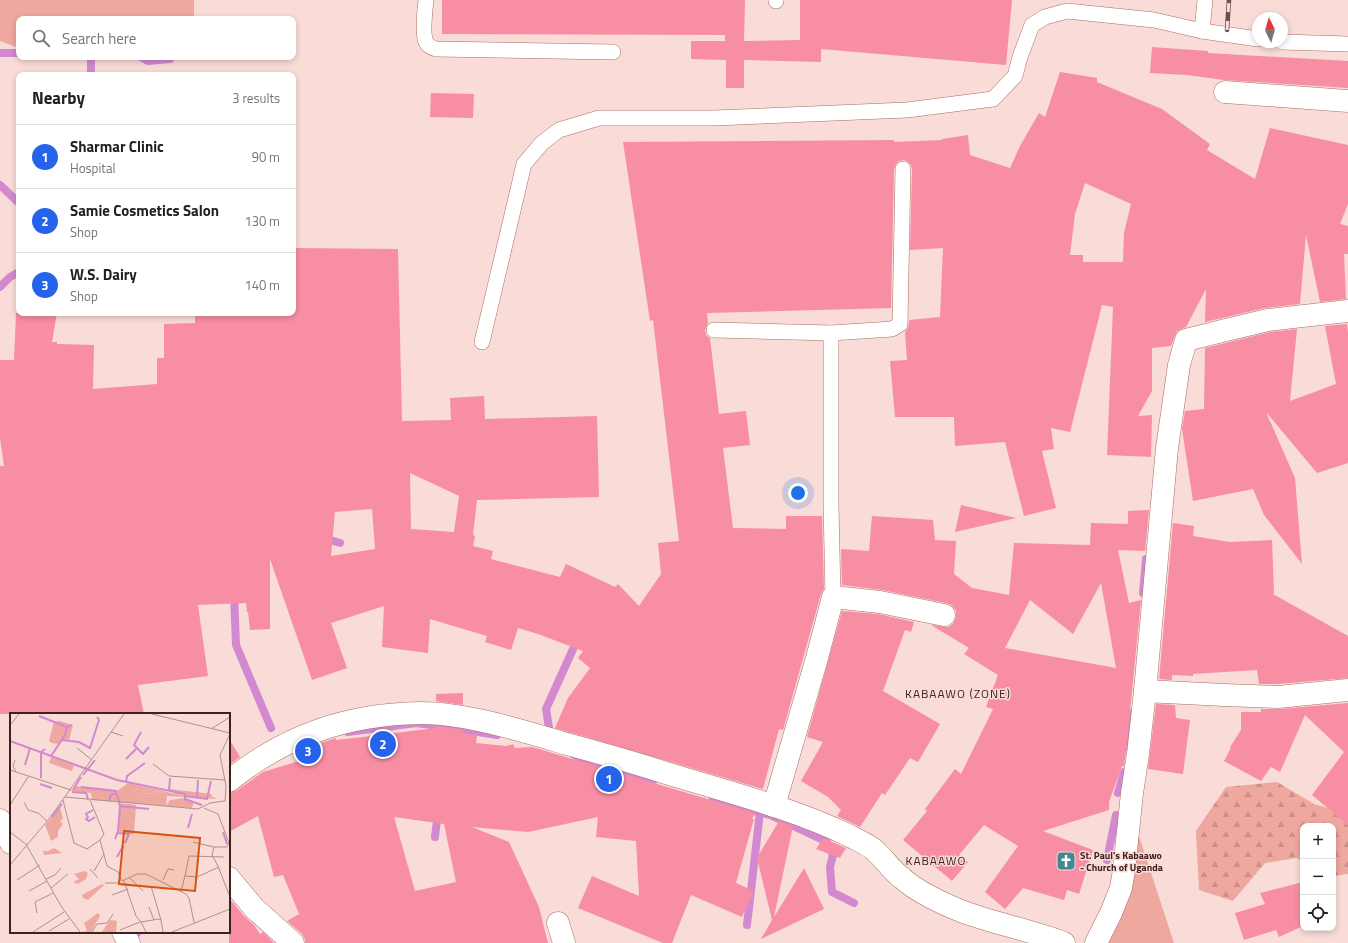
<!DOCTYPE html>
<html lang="en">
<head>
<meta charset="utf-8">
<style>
  :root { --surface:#fff; --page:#f2f2f2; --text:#202124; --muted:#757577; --line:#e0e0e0; --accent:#2563eb }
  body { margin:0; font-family:"Titillium Web",sans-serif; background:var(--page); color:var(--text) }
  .controls { position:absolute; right:12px; bottom:12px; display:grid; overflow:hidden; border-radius:8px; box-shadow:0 2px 6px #0003 }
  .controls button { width:36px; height:36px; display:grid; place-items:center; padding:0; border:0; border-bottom:1px solid var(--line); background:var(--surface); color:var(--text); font:20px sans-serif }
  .compass { position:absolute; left:1252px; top:12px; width:36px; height:36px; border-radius:50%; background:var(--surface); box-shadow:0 2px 6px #0003; rotate:355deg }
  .you { position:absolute; left:798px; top:493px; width:14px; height:14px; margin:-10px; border:3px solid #fff; border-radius:50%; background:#1a73e8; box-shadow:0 0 0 6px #1a73e833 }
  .badge { display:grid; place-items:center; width:26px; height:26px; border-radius:50%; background:var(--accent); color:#fff; font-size:13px; font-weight:700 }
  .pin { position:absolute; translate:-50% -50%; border:2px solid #fff; box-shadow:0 1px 4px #0006 }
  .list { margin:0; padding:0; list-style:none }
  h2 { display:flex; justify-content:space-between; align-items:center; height:52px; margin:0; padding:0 16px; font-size:17px }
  h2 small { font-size:13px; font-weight:400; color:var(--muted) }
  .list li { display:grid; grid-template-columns:26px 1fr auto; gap:12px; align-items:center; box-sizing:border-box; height:64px; padding:0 16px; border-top:1px solid var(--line) }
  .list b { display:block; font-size:15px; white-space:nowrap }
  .list p { margin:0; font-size:13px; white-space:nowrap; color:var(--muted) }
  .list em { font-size:13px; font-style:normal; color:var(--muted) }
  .icon { flex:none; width:22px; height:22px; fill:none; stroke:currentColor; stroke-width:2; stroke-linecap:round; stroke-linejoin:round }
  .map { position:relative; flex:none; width:1348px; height:943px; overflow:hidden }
  .search { position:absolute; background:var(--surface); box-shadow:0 2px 6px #0003; left:16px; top:16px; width:280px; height:44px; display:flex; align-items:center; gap:10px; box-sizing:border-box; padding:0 14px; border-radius:8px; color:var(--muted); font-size:15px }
  .panel { position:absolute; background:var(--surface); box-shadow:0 2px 6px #0003; left:16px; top:72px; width:280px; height:244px; border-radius:8px }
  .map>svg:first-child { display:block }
</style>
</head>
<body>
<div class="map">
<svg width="1348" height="943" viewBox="0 0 1348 943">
  <defs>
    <pattern id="forest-firs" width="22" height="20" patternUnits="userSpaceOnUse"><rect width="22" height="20" fill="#eea89f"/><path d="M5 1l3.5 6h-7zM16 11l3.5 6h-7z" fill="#cd9088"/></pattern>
  </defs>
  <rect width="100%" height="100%" fill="#f9dbd7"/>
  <g fill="#eea89f">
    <polygon points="0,0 194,0 194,19 19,19 19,48 0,41"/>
    <polygon points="1136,827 1174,943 1099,943"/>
  </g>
  <polygon fill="url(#forest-firs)" points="1277,782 1314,804 1348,814 1348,874 1333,876 1333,826 1303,826 1303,862 1297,858 1265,863 1233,901 1199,890 1196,831 1226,787"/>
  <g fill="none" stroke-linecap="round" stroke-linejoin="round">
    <g stroke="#d289d0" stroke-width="8">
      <polyline points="0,53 19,53"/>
      <polyline points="141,57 148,61 170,59"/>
      <polyline points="91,75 91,57"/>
      <polyline points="0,185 19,203"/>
      <polyline points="0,287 10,277 19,272"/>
      <polyline points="324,538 340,543"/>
      <polyline points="1143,593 1146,559"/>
      <polyline points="234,594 236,645 271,728"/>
      <polyline points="453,728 497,735"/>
      <polyline points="549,728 546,709 578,638"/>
      <polyline points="348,732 416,723 447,727 445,737"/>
      <polyline points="1126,747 1132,713"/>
      <polyline points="574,755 596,766 613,769 654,780"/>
      <polyline points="1118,793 1124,772"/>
      <polyline points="713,798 738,807 770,815 827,842 833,855 830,867 832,892 854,903"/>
      <polyline points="435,837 438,812"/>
      <polyline points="1107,860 1116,815"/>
      <polyline points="747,925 760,812"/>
      <polyline points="137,932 137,933"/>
    </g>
  </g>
  <g fill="#f78ea4" fill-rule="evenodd">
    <polygon points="442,0 745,0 744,41 800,40 800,0 1012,0 1006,65 821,49 821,62 744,60 744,88 726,88 726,60 691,59 691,41 725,41 725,35 442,34"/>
    <polygon points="1152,47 1208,51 1208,53 1348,61 1348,88 1224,80 1187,75 1150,73"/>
    <path d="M1060,72L1097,78V82L1162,109L1210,144L1207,150L1255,179L1270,128L1348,145V204L1340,224L1348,226V254H1344L1346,299L1320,302L1306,235L1300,304L1265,308L1205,322L1206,289L1186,327L1177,331L1171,346L1152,348V391L1138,416L1152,415L1151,457L1107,455L1113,307L1102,305L1070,432L1051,428L1054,449L1042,451L1056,508L1024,516L1005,442L955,446L954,417H895L890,361L907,360L905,332L908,328L909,320L940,317L943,248L910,250L912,169L911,165L908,162L904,160L899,161L896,164L894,169L891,308L707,313L708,323L705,330L706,335L710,338L719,414L746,411L750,445L723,448L733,528L786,529V516H822L824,589L821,594L783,730L779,729L763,789L555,728L568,698L590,668L578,658L583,651L538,634L518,628L511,650L485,642L487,636L430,619L428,653L382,647L384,606L331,623L347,668L312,680L270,559V629L250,630L248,612H247L246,603L198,605L208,676L138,685L144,714H0V466H4L0,438V360H14L16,313H57L52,342H57V344L94,345L93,389L157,384V358H164V324L195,323V313H293V248L398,249L402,421L451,420L450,398L484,396L485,419L597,416L599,497L477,500L473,535L475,536L473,546L493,551L491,559L560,577L566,564L615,587L618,584L639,606L661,574L658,543L679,541L653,320L650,321L623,142L894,140V142L942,140V139L968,135L970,155L1010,168L1020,146L1039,113L1045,117ZM1085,183L1131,204L1124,233L1123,262H1083V255H1070L1075,214ZM410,473L459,496L454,532L411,529ZM372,509L375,549L331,556L335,512Z"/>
    <polygon points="431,93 474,94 473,118 430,117"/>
    <polygon points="1347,324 1348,332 1348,463 1317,473 1266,412 1295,478 1302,564 1264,515 1253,489 1193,501 1182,429 1185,411 1204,409 1205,348 1270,332 1297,329 1290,401 1336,384 1325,326"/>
    <polygon points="961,505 1016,518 955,532"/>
    <path d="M1149,510L1145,551L1118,550L1129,603L1141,600L1126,752L1124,766H1122L1109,802V810L1043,831L1093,850L1079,894L1067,890L1064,900L1023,888L1005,909L985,892L1018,846L984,825L959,855L968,862L952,881L903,840L927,811L925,809L955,769L961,774L993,709L986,707L998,675L964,654L969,648L931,625L948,627L953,624L956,617V611L952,605L946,603L882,590L842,585L841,549L869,551L872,516L933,520L935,540L956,541L954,574L972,588L1009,595L1014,543L1090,545L1091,523L1128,524V511ZM1101,583L1116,668L1005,648L1030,600L1073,634Z"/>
    <polygon points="1173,523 1194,526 1193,536 1230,542 1272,540 1274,593 1273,594 1348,636 1348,678 1278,684 1259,684 1257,670 1193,674 1193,676 1172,675 1172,680 1159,679"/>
    <polygon points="842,611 878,614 914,622 911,632 905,630 883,691 940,724 918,762 910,758 885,795 882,793 860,827 837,816 841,810 828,797 801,781 823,742 807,737"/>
    <polygon points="463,693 463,705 436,701 436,694"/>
    <polygon points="1348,703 1348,825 1312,795 1344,752 1305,715 1280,772 1271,767 1261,781 1224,761 1231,748 1230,747 1241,730 1241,712 1261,712 1261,709 1279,709"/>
    <polygon points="1156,704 1175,705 1176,718 1190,720 1183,774 1148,769"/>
    <path d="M436,726L464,730V733L477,735L476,743L506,746L513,744L515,748L532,747L755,813L752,819H754L736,883L754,891L742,917L691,895L672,943H663L578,908L592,876L639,896L636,841L596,837L598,817L528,832L472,827L509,842L539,907L548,943H305V939L302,934L287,921L299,914L283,875L274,877L258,816L229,832V793L236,791L263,772L319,755L316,745L323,742L336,738V740L371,736L377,753L378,735L436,728ZM394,817L444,824L456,882L415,891Z"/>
    <polygon points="229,739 240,757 229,765"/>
    <polygon points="779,821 793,826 774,917 804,868 824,909 761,939 772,920 757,858"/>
    <polygon points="823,838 846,848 840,858 816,849"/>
    <polygon points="1303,882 1303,926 1279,937 1276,930 1244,940 1235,913 1265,904 1260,893"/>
    <polygon points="229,898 244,916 254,925 260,934 263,932 274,943 229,943"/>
  </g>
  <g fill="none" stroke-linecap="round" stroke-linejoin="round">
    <defs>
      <g id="service">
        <path d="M426,0C425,9 422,34 426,42C428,46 432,48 436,49L613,52"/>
        <polyline points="776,0 776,1"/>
        <polyline points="1202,31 1205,0"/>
        <polyline points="1282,42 1348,44"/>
        <polyline points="714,330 831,333 892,329 900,324 903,169"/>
        <polyline points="831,333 831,504 833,597"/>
        <polyline points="482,342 524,164 542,143 559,130 599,118 714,118 907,110 993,99 1015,76 1020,57 1032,25 1045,17 1067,11 1154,20 1202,31 1258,39"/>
      </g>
      <g id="minor">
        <polyline points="1225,92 1348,101"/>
        <polyline points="1145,691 1167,448 1179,365 1186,340 1226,330 1268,320 1348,311"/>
        <path d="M229,781C286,735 348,714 421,713C466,713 523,731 567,744C600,753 633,762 666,773C728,792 792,808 850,836C857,840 867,844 873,849C884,858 891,870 902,878C916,891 943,904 961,911C995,924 1031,930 1064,943"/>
        <polyline points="774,806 817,658 833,597 880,602 944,615"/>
        <polyline points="0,820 11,843"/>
        <polyline points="229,878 254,908 293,943"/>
        <polyline points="558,923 564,943"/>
        <polyline points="123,932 129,943"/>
        <polyline points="1096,943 1111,913 1121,888 1124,870 1132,793 1138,754 1145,691 1224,695 1278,697 1348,690"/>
      </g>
    </defs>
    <use href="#service" stroke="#ad6c64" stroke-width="16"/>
    <use href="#minor" stroke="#ad6c64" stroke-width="23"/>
    <use href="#service" stroke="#fff" stroke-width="15"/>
    <use href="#minor" stroke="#fff" stroke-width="22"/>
    <defs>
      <polyline id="rail" points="1227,30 1229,0"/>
    </defs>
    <use href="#rail" stroke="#6a4f4b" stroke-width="4.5"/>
    <use href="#rail" stroke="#f9dbd7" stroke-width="3" stroke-dasharray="9" stroke-linecap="butt"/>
  </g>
  <defs>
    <symbol id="church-square" viewBox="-11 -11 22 22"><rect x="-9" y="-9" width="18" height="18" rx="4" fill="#428993" stroke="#f9dbd7"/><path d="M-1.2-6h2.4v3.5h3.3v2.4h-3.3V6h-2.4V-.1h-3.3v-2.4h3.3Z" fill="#fff"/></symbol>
  </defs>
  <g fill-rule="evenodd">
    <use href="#church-square" x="1055" y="850" width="22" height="22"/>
  </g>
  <g text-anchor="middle" stroke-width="3" stroke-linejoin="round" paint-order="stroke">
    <g font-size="10" font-weight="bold" fill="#3d221e" stroke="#f9dbd7" text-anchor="start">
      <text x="1080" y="859">St. Paul's Kabaawo<tspan x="1080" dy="12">- Church of Uganda</tspan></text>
    </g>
    <g font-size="12" letter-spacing="1" fill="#3d221e" stroke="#f9dbd7">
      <text x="958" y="698">KABAAWO (ZONE)</text>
      <text x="936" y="865">KABAAWO</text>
    </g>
  </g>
  <g transform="translate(10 713)">
    <rect width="220" height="220" fill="#f9dbd7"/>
    <path d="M41,44L64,52L62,58L39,50ZM65,73L91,76L81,80L61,78ZM175,85L184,89L182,95L156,93L160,87ZM109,90L126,92L124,121H116L108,118ZM100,207L107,208L106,219H92Z" fill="#eea89f"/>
    <path d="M121,76L151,79L155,81L125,80ZM50,95L53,105L50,108L53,111L48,118V124L41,128L35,112ZM44,135L52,140L34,142L33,138H38ZM74,158L78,160L76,166L68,171L63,169L69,166L64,161ZM92,171L94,172L78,187L73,185L72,182ZM88,200L90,203L81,219H72L77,218L74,210Z" fill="#eea89f"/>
    <path d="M49,8L63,12L59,27L53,26L48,31L42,30L39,28L44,9ZM118,70L166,81L159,76L202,81L201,83L208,86L178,84L175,81H167L175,82V84L157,83L156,93L109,89L107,78ZM121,76L151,79L155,81L125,80ZM91,76L106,79L108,89L82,87L81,80Z" fill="#eea89f" fill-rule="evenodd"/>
    <path fill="none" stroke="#d289d0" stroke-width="2" d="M29,3L57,14M131,19L124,32L133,41L139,34M52,27L69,29L80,35L89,7L87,4M0,28L107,67L175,81V86L192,92M41,43L55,22L57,14L62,12M116,46L126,36M15,52L20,35M73,62L85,47M31,65V39L35,36M116,69L117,63L135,50M30,71L42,75M71,74L106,78L110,93L139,96M63,77L71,64M62,79L76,80L78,86M159,79L160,65M175,83L197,86L201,68M187,84L188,67M99,88L101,82L107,80M83,97L76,101L78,104L76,106L79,108L85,104M42,104L52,91M178,115L182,101M213,119L217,131M108,120L119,121L115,130M105,126L108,118L110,94M107,144L113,133"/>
    <path fill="none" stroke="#ae918d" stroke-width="1" d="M142,1L220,20M1,11L9,1M201,16L220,4M101,19L113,23M67,35L82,47M5,47L3,53L6,59M143,51L159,63L215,67M0,57L61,77M55,84L188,96L200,90L215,88L216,73L210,42L220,21M53,87L64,130L77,136L90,127M80,87L94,121L90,127L97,153L108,159L112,168L127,161H136L176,181L179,185L184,209M14,89L18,97L28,100L37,108M0,92L18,64M194,95L208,101L219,130L217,134H204L202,142L208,153L220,184M0,119L17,132M183,129L204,134M17,133L51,193L70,219M0,152L39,106L114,1M80,156L88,165M84,158L94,141M175,163L179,143L214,144M120,165L133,178M36,166L45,162L51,155M7,167L30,152M153,167L158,156L164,157M114,168L126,203L131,209M95,170H108L110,166M141,173L151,207M41,175L58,161M19,178L37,168M171,178L175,163L187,164L209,154M102,182L118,176M139,194L144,207M27,200L25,189L43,180M110,217L130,209M39,218L59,206M23,219L54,199M82,219L87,211L97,210L103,201M136,219L131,209L149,206L151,207L153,219M162,219L220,196"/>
    <path fill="#d7540e" fill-opacity="0.15" stroke="#d7540e" stroke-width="2" d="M114,118L190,125L185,178L109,171Z"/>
    <rect width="220" height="220" fill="none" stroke="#3d221e" stroke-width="2"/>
  </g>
</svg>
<div class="controls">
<button>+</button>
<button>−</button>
<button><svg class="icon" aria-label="locate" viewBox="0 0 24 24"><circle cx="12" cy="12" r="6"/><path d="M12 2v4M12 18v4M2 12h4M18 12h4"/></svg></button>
</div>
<svg class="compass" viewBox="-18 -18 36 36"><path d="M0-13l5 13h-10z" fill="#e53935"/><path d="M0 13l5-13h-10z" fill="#757577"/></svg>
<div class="you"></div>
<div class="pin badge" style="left:609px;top:779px">1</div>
<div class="pin badge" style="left:383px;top:744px">2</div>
<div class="pin badge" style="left:308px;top:751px">3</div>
<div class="search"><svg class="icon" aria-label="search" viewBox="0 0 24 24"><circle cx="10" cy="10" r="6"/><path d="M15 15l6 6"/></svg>Search here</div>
<section class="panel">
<h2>Nearby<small>3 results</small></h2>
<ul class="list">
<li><span class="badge">1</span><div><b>Sharmar Clinic</b><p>Hospital</p></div><em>90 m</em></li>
<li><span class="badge">2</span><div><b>Samie Cosmetics Salon</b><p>Shop</p></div><em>130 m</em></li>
<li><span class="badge">3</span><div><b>W.S. Dairy</b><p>Shop</p></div><em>140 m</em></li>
</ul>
</section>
</div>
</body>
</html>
